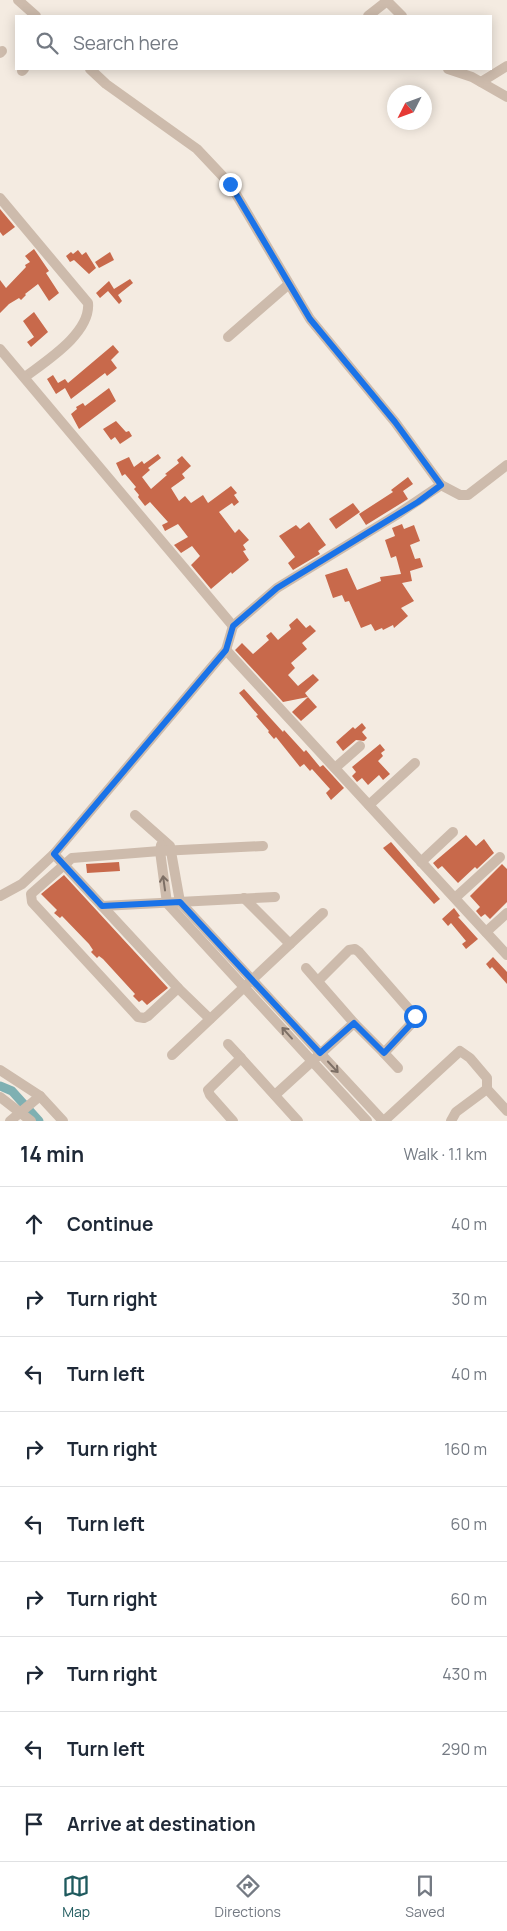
<!DOCTYPE html>
<html lang="en">
<head>
<meta charset="utf-8">
<style>
  :root { --surface:#fff; --page:#f6f6f7; --text:#1f2937; --muted:#747a83; --line:#e0e1e3; --accent:#1f5a5e }
  body { margin:0; font-family:Manrope,sans-serif; background:var(--page); color:var(--text) }
  .compass { position:absolute; left:387px; top:85px; width:45px; height:45px; border-radius:50%; background:var(--surface); box-shadow:0 2px 12px #0003; rotate:228deg }
  .stop { position:absolute; width:15px; height:15px; margin:-11px; border:4px solid #1a73e8; border-radius:50%; background:#fff }
  .stop.end { background:#1a73e8; border-color:#fff; box-shadow:0 1px 5px #0008 }
  .list { margin:0; padding:0; list-style:none }
  h2 { display:flex; justify-content:space-between; align-items:center; height:65px; margin:0; padding:0 20px; font-size:21px }
  h2 small { font-size:16px; font-weight:400; color:var(--muted) }
  .list li { display:grid; grid-template-columns:32px 1fr auto; gap:15px; align-items:center; box-sizing:border-box; height:75px; padding:0 20px; border-top:1px solid var(--line) }
  .list b { display:block; font-size:19px; white-space:nowrap }
  .list em { font-size:16px; font-style:normal; color:var(--muted) }
  .icon { flex:none; width:28px; height:28px; fill:none; stroke:currentColor; stroke-width:2; stroke-linecap:round; stroke-linejoin:round }
  .map { position:relative; flex:none; width:507px; height:1121px; overflow:hidden }
  .search { position:absolute; background:var(--surface); box-shadow:0 2px 12px #0003; left:15px; right:15px; top:15px; height:55px; display:flex; align-items:center; gap:12px; box-sizing:border-box; padding:0 18px; border-radius:0px; color:var(--muted); font-size:19px }
  .sheet { height:740px; background:var(--surface) }
  nav { display:flex; justify-content:space-around; align-items:center; box-sizing:border-box; height:70px; border-top:1px solid var(--line); background:var(--surface); font-size:14px; color:var(--muted) }
  nav a { display:grid; justify-items:center; gap:2px }
  nav .on { color:var(--accent) }
  .map>svg:first-child { display:block }
</style>
</head>
<body>
<div class="map">
<svg width="507" height="1121" viewBox="0 0 507 1121">
  <rect width="100%" height="100%" fill="#f4ebe1"/>
  <g fill="none" stroke-linecap="round" stroke-linejoin="round">
    <polyline stroke="#7fb0b2" stroke-width="9" points="0,1086 12,1091 39,1121"/>
  </g>
  <g fill="#c8694b">
    <polygon points="0,209 15,227 3,236 0,232"/>
    <polygon points="34,249 49,271 46,273 59,293 49,301 38,284 25,294 26,295 21,300 19,298 9,304 0,313 0,280 6,288 26,267 25,265 30,262 25,256"/>
    <polygon points="78,250 82,255 86,252 96,268 89,274 74,260 70,262 66,256 71,252 73,254"/>
    <polygon points="110,252 114,260 99,268 95,262"/>
    <polygon points="130,279 133,283 118,295 122,301 119,304 108,291 100,298 96,293 109,281 114,289"/>
    <polygon points="34,312 48,332 31,347 27,342 34,337 23,321"/>
    <polygon points="113,345 119,352 111,360 117,368 107,376 105,373 71,399 65,388 56,394 47,379 53,375 58,383 65,379 68,383"/>
    <polygon points="109,388 116,401 79,429 71,414 77,409 76,407 83,403 85,406"/>
    <polygon points="116,421 126,432 129,431 132,436 120,444 115,437 111,440 103,429"/>
    <polygon points="158,454 161,458 148,468 150,470 142,477 151,489 167,475 165,474 179,463 177,460 182,456 191,466 182,474 185,478 171,488 179,501 185,496 191,503 203,495 208,503 231,486 237,493 234,495 239,502 234,506 232,503 219,512 235,533 239,529 249,540 243,545 246,550 243,551 249,560 232,574 231,572 211,589 191,565 200,556 192,546 181,553 174,545 188,537 178,524 165,531 162,525 168,522 150,502 145,506 138,497 139,495 134,489 136,487 125,474 122,476 116,463 129,457 134,467 142,461 144,464"/>
    <polygon points="408,477 413,484 403,491 408,499 366,525 359,514 393,492 391,490"/>
    <polygon points="353,503 360,512 336,529 329,519"/>
    <polygon points="309,522 326,545 318,551 320,554 293,570 288,563 295,557 279,536 296,525 300,529"/>
    <polygon points="402,524 404,529 414,525 420,541 410,545 415,559 420,558 423,567 410,571 412,581 402,583 414,601 401,608 408,616 394,628 393,625 383,630 382,628 375,631 371,624 361,628 349,601 345,602 342,595 333,598 325,575 347,568 357,590 381,581 380,577 401,574 396,556 391,558 385,540 395,536 392,528"/>
    <polygon points="297,618 306,628 310,625 316,631 302,643 307,649 291,663 295,668 288,675 298,686 313,674 319,680 305,693 308,697 283,702 235,650 242,643 253,654 269,640 266,636 271,632 278,640 291,629 289,625"/>
    <polygon points="244,689 283,732 284,730 304,752 306,750 320,767 323,765 344,788 331,800 326,793 330,789 312,769 310,771 304,764 300,767 276,737 274,739 268,732 269,731 256,716 258,715 239,693"/>
    <polygon points="308,697 317,707 301,721 292,712"/>
    <polygon points="362,723 366,728 362,732 367,738 364,741 356,740 343,751 336,742 353,727 355,729"/>
    <polygon points="380,744 385,750 381,753 383,756 378,761 390,774 383,780 379,775 368,785 362,778 357,782 352,776 356,772 352,767"/>
    <polygon points="466,835 476,846 484,839 494,853 477,869 475,867 458,883 442,866 438,869 433,863"/>
    <polygon points="391,842 440,899 434,904 383,848"/>
    <polygon points="119,862 120,871 87,873 86,864"/>
    <polygon points="502,864 507,869 507,902 490,919 485,914 481,917 476,911 480,907 470,896"/>
    <polygon points="64,875 168,988 147,1005 142,1000 139,1002 133,996 135,994 103,959 99,956 97,958 91,952 93,950 89,944 62,916 60,918 54,913 57,910 41,894"/>
    <polygon points="454,908 460,916 458,917 478,939 466,949 462,944 466,941 451,923 448,926 442,919"/>
    <polygon points="493,957 507,972 507,984 492,967 490,969 486,964"/>
  </g>
  <g fill="none" stroke-linecap="round" stroke-linejoin="round">
    <g stroke="#cdbbac" stroke-width="10">
      <polyline points="18,0 36,16"/>
      <polyline points="386,0 402,16"/>
      <polyline points="368,16 387,1"/>
      <polyline points="0,53 2,51"/>
      <polyline points="90,69 106,84 197,149 230,184 310,319 395,422 441,485"/>
      <polyline points="448,69 472,77 507,97"/>
      <polyline points="22,71 24,69"/>
      <polyline points="481,82 507,66"/>
      <path d="M0,198L88,303C91,333 46,361 25,377"/>
      <polyline points="228,337 289,284"/>
      <polyline points="0,349 233,626"/>
      <polyline points="226,650 507,955"/>
      <polyline points="335,768 360,746"/>
      <polyline points="369,805 415,763"/>
      <polyline points="135,815 170,846 180,902 383,1121"/>
      <polyline points="161,845 160,851 167,903 367,1121"/>
      <polyline points="54,854 178,988 210,1019"/>
      <polyline points="421,862 453,832"/>
      <polyline points="0,896 22,884 54,854 226,650 233,626 277,588 398,514 441,485 460,495 468,495 507,465"/>
      <polyline points="244,898 290,944"/>
      <polyline points="455,898 500,857"/>
      <polyline points="102,906 275,897"/>
      <polyline points="486,932 507,913"/>
      <polyline points="318,981 349,950 355,949 359,952 415,1016 411,1024 384,1053 398,1068"/>
      <polyline points="178,988 148,1016 144,1018 138,1017 32,902 31,894 72,858 160,851 263,846"/>
      <polyline points="354,1023 384,1053"/>
      <polyline points="228,1044 241,1058"/>
      <polyline points="172,1055 323,913"/>
      <polyline points="0,1070 40,1096 63,1121"/>
      <polyline points="275,1095 354,1023 306,968"/>
      <polyline points="0,1097 31,1121"/>
      <polyline points="10,1121 40,1096"/>
      <polyline points="233,1121 210,1095 208,1090 241,1058 298,1121"/>
      <polyline points="384,1121 460,1051 470,1058 487,1078 487,1089 507,1111"/>
      <polyline points="451,1121 456,1112 487,1089"/>
    </g>
  </g>
  <defs><path id="oneway-shaft" d="M-6 0H5M1.5-3L5.5 0L1.5 3" fill="none" stroke-width="1.6" stroke-linecap="round" stroke-linejoin="round" transform="scale(1.25)"/></defs>
  <g stroke="#7d6f65">
    <use href="#oneway-shaft" transform="translate(164 883) rotate(-98)"/>
    <use href="#oneway-shaft" transform="translate(287 1033) rotate(-132)"/>
    <use href="#oneway-shaft" transform="translate(333 1067) rotate(47)"/>
  </g>
  <g fill="none" stroke-linecap="round" stroke-linejoin="round">
    <polyline stroke="#1a73e8" stroke-width="6" points="230,184 310,319 395,422 441,485 418,502 277,588 233,626 226,650 54,854 102,906 180,902 320,1053 354,1023 384,1053 411,1024 415,1016"/>
  </g>
</svg>
<svg class="compass" viewBox="-18 -18 36 36"><path d="M0-13l5 13h-10z" fill="#e53935"/><path d="M0 13l5-13h-10z" fill="#747a83"/></svg>
<div class="stop" style="left:415px;top:1016px"></div>
<div class="stop end" style="left:230px;top:184px"></div>
<div class="search"><svg class="icon" aria-label="search" viewBox="0 0 24 24"><circle cx="10" cy="10" r="6"/><path d="M15 15l6 6"/></svg>Search here</div>
</div>
<section class="sheet">
<h2>14 min<small>Walk · 1.1 km</small></h2>
<ul class="list">
<li><svg class="icon" aria-label="ahead" viewBox="0 0 24 24"><path d="M12 20V5M6 11l6-6 6 6"/></svg><div><b>Continue</b></div><em>40 m</em></li>
<li><svg class="icon" aria-label="right" viewBox="0 0 24 24"><path d="M7 20v-9h11M14 6l5 5-5 5"/></svg><div><b>Turn right</b></div><em>30 m</em></li>
<li><svg class="icon" aria-label="left" viewBox="0 0 24 24"><path d="M17 20v-9H6M10 6l-5 5 5 5"/></svg><div><b>Turn left</b></div><em>40 m</em></li>
<li><svg class="icon" aria-label="right" viewBox="0 0 24 24"><path d="M7 20v-9h11M14 6l5 5-5 5"/></svg><div><b>Turn right</b></div><em>160 m</em></li>
<li><svg class="icon" aria-label="left" viewBox="0 0 24 24"><path d="M17 20v-9H6M10 6l-5 5 5 5"/></svg><div><b>Turn left</b></div><em>60 m</em></li>
<li><svg class="icon" aria-label="right" viewBox="0 0 24 24"><path d="M7 20v-9h11M14 6l5 5-5 5"/></svg><div><b>Turn right</b></div><em>60 m</em></li>
<li><svg class="icon" aria-label="right" viewBox="0 0 24 24"><path d="M7 20v-9h11M14 6l5 5-5 5"/></svg><div><b>Turn right</b></div><em>430 m</em></li>
<li><svg class="icon" aria-label="left" viewBox="0 0 24 24"><path d="M17 20v-9H6M10 6l-5 5 5 5"/></svg><div><b>Turn left</b></div><em>290 m</em></li>
<li><svg class="icon" aria-label="arrive" viewBox="0 0 24 24"><path d="M6 21V4h12l-3 4 3 4H6"/></svg><div><b>Arrive at destination</b></div></li>
</ul>
</section>
<nav>
<a class="on"><svg class="icon" aria-label="map" viewBox="0 0 24 24"><path d="M3 6l6-2 6 2 6-2v14l-6 2-6-2-6 2zM9 4v14M15 6v14"/></svg>Map</a>
<a><svg class="icon" aria-label="directions" viewBox="0 0 24 24"><path d="M12 3l9 9-9 9-9-9zM9 14v-3h6M13 9l2 2-2 2"/></svg>Directions</a>
<a><svg class="icon" aria-label="saved" viewBox="0 0 24 24"><path d="M7 4h10v16l-5-4-5 4z"/></svg>Saved</a>
</nav>
</body>
</html>
